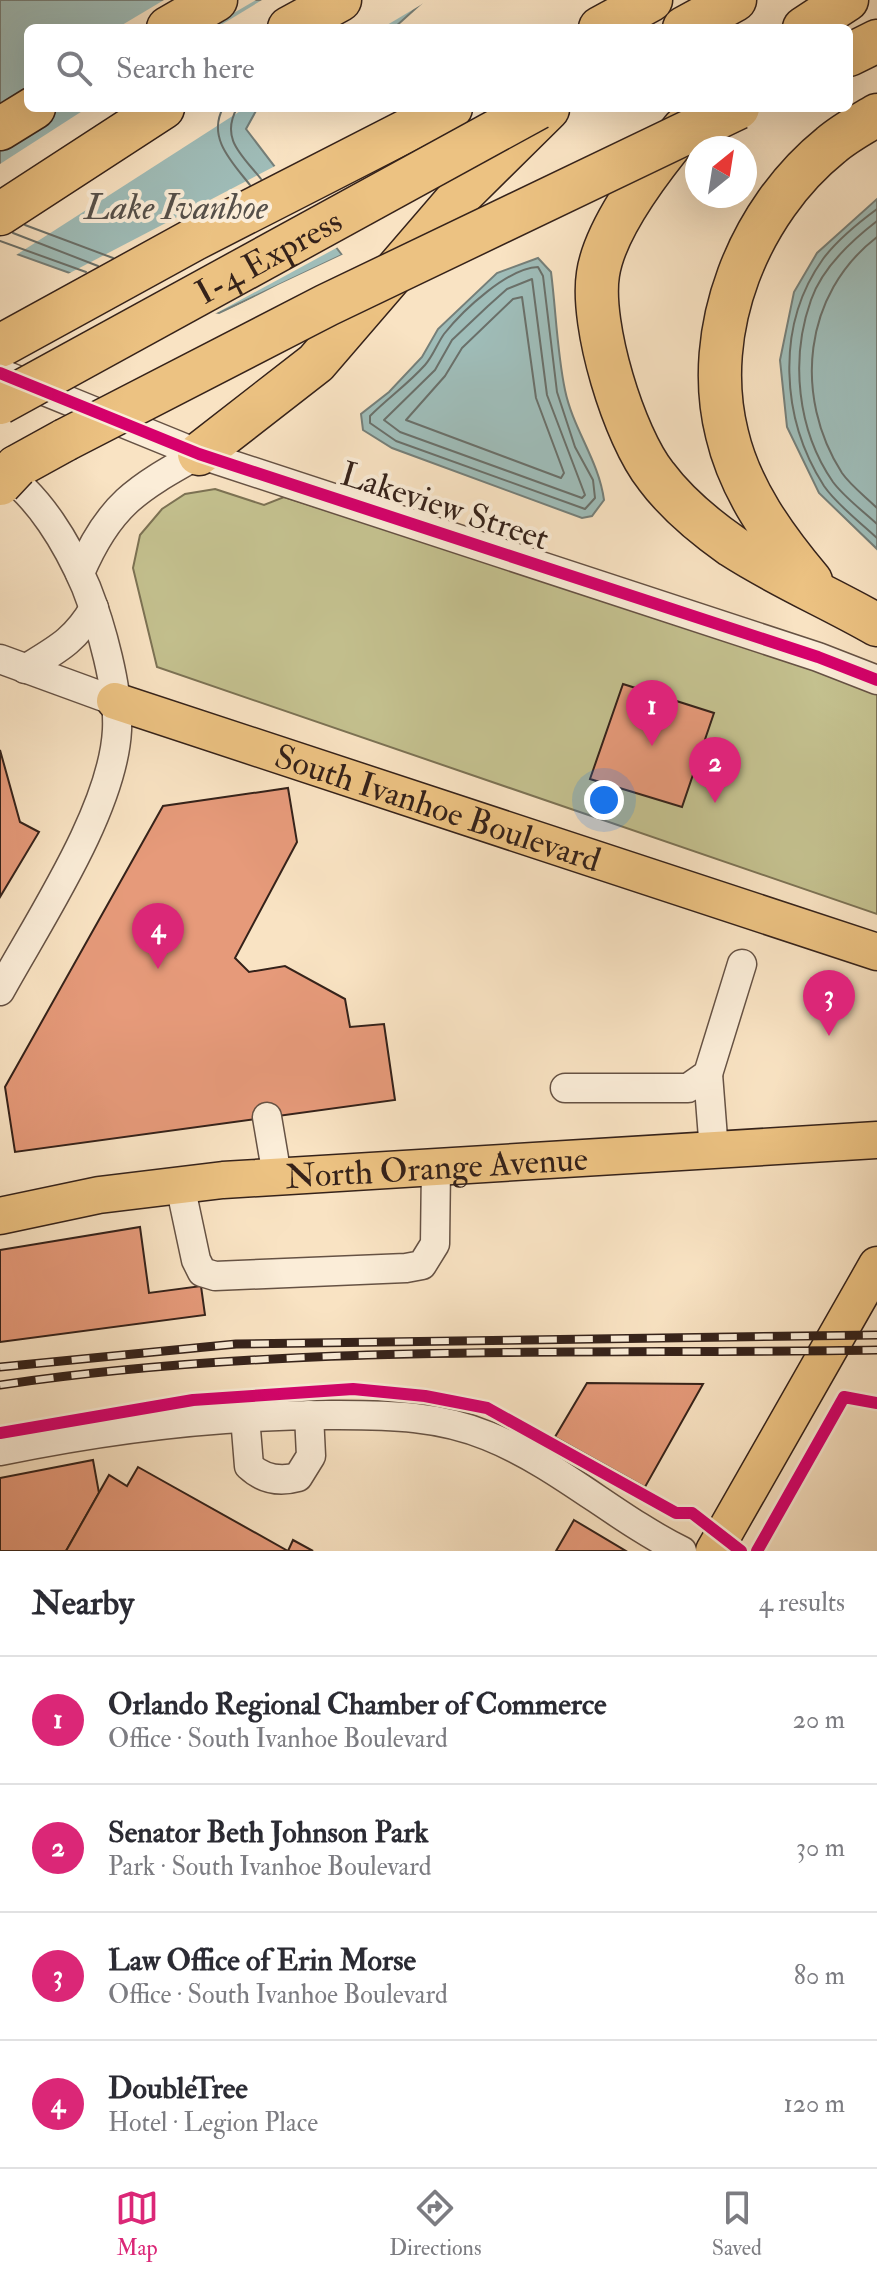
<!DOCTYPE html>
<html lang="en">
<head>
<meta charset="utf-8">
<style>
  :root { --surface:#fff; --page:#f2f2f3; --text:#2b2b33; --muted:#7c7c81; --line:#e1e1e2; --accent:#db2777 }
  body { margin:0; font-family:"IM FELL Double Pica",serif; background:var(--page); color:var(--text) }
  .compass { position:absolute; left:685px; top:136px; width:72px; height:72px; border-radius:50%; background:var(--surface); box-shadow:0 8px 32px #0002; rotate:30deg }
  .you { position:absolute; left:604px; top:800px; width:28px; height:28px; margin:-20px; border:6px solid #fff; border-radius:50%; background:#1a73e8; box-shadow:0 0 0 12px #1a73e833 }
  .badge { display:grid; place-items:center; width:52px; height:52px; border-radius:50%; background:var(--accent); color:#fff; font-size:26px; font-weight:700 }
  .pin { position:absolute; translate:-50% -66px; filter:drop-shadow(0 2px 4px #0008) }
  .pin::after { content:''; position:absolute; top:42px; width:28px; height:24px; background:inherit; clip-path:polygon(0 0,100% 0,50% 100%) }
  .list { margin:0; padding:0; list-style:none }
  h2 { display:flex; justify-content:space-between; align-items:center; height:104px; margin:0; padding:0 32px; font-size:34px }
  h2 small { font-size:26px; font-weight:400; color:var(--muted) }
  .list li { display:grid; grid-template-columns:52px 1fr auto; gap:24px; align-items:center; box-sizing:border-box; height:128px; padding:0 32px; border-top:2px solid var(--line) }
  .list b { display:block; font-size:30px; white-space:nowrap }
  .list p { margin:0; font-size:26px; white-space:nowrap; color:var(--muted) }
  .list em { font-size:26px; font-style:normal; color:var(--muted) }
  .icon { flex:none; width:44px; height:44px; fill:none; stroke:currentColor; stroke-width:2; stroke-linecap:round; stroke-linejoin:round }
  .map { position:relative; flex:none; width:877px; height:1551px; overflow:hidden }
  .search { position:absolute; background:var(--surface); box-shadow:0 8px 32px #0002; left:24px; right:24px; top:24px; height:88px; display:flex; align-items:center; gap:20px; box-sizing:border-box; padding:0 28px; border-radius:12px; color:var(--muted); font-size:30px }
  .sheet { height:616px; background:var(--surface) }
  nav { display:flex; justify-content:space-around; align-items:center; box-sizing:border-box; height:112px; border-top:2px solid var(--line); background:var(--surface); font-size:22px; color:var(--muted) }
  nav a { display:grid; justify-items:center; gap:4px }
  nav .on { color:var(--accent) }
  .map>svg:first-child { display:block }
</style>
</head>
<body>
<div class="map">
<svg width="877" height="1551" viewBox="0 0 877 1551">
  <rect width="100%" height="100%" fill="#f9e3c3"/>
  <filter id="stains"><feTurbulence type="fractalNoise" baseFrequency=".0025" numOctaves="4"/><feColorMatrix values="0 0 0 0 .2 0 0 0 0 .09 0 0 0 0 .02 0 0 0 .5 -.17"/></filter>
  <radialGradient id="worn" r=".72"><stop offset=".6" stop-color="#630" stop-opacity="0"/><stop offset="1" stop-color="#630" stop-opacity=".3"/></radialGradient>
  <polygon fill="#c4c18f" stroke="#7c7254" stroke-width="2" points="215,489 264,505 284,497 827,669 877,692 877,914 157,667 133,568 140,535 162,509 185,494"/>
  <g fill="#9fbdb9" stroke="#757f79" stroke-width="2">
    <polygon points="0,0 425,0 394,28 28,28 28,108 265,108 257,109 246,129 342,255 219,313 145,300 0,248"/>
    <polygon points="877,199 877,549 819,493 787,427 780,360 794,292 817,253"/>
    <path d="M538,258L551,272C556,311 557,352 565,390C573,429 599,461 604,500L592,516L582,518L392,448L363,430L361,414L389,392L422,357L438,329L497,273Z"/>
  </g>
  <g fill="#f9e3c3">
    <polygon points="164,0 256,0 208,28 117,28"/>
    <polygon points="262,0 429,0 382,28 216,28"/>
    <polygon points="87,108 245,108 13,257 0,252 0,164"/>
    <polygon points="277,165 340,246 211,316 144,304 64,276"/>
    <polygon points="346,253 344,259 215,317 278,285"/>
  </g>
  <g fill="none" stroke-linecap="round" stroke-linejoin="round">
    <g stroke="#6a706a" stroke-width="2">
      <path d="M223,108C207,138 232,162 250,185"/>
      <path d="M237,108C220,139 242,155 261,179"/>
      <path d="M877,209C858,223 837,240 823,259C775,326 781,419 824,486C837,505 860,522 877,538"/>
      <path d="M877,221C851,241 822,268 811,300C790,359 797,430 833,482C844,497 863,511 877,524"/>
      <polyline points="25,225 113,258"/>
      <polyline points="13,233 98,266"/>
      <path d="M877,237C803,294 793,396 842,473C851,486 866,497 877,508"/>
      <polyline points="0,241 86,272"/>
      <path d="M538,267L543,276L557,392L575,447L593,480L595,498L585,509L396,441L370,423V416C388,398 408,384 425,365C433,356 437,344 444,334C463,310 508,268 538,267Z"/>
      <polygon points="532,279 547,395 585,495 582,498 400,432 384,420 435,370 452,340 488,306 507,289"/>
      <polygon points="522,297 536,398 564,473 561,478 406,420 445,376 462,348 513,299"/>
    </g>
  </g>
  <g fill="#e69a7a" stroke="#35221a" stroke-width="2">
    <polygon points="623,684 714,713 682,807 590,779"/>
    <polygon points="0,750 20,822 39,832 0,897"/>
    <polygon points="288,788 297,842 235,958 249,972 285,966 345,999 350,1027 384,1024 395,1100 15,1152 5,1087 163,806"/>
    <polygon points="140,1227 149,1293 201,1286 205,1315 0,1342 0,1250"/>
    <polygon points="587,1383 703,1384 645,1487 555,1437"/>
    <polygon points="93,1460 99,1493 66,1551 0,1551 0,1478"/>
    <polygon points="138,1467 288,1551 293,1540 313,1551 66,1551 109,1475 127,1486"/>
    <polygon points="574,1520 626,1551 556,1551"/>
  </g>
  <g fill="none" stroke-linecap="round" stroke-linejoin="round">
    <defs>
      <g id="minor">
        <polyline points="0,373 199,454 818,657 877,680"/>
        <path d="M0,470C39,495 68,545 86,587C101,625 119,689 117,730C113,810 39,920 0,991"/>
        <path d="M80,573C109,505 136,489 199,454"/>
        <polyline points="0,659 115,701"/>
        <path d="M25,669C56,650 75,641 94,608"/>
        <polyline points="708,1074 714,1151"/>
        <polyline points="565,1088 688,1088 708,1074 742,964"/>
        <polyline points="267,1117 277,1176"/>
        <polyline points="180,1185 196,1260 202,1272 215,1276 406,1268 422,1265 435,1244 436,1167"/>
        <path d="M245,1417L249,1466C263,1479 280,1482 298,1477L311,1456L309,1415"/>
        <path d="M0,1451C112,1428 224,1414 339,1415C390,1415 440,1416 488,1436C558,1464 615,1518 682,1551"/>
      </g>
      <g id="major">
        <path id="s1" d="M115,701L877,952"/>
        <path id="s2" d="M0,1216L99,1195L223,1180L877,1140"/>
        <polyline points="714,1551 877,1265"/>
      </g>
      <g id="highway">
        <polyline points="168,28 216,0"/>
        <polyline points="289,28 340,0"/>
        <polyline points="600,28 651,0"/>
        <polyline points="684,28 735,0"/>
        <polyline points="804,28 847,0"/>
        <polyline points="849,55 877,41"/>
        <path d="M684,128C654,164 605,227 598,274C590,325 624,436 656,476C676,503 705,527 732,546C778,576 830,598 877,625"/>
        <polyline points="0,129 34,108"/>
        <polyline points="0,214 163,108"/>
        <polyline points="0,346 193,240 451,108"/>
        <polyline points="199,454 316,363 459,197 548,109"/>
        <polyline points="16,467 65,440"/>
        <path d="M811,581C775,538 740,490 727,434C701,330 749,211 831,145C845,133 862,124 877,115"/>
      </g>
    </defs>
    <use href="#minor" stroke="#665244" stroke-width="31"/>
    <use href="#major" stroke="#35221a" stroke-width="39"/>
    <use href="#highway" stroke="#35221a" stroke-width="45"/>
    <use href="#minor" stroke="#fbedd8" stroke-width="28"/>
    <use href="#major" stroke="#ecc282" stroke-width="36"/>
    <use href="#highway" stroke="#ecc282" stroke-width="42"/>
    <defs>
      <g id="rail">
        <polyline points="0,1367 236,1344 877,1335"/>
        <path d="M0,1385C290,1342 585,1355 877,1350"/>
      </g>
    </defs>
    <use href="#rail" stroke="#35221a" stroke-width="9"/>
    <use href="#rail" stroke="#fbedd8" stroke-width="6" stroke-dasharray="18" stroke-linecap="butt"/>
    <defs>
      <g id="highway-bridge">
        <path id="s3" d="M0,403L538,108"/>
        <polyline points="65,440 327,305 738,108"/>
        <polyline points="0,484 16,467"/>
      </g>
    </defs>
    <use href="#highway-bridge" stroke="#35221a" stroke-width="45" stroke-linecap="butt"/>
    <use href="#highway-bridge" stroke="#ecc282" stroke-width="42"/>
    <defs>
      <g id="cycleway">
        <polyline points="0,373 199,454 818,657 877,680"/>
        <polyline points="0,1433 193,1400 353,1389 425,1396 487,1408 676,1513 692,1513 741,1551"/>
        <polyline points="757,1551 844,1397 877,1403"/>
      </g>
    </defs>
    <use href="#cycleway" stroke="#fbedd8" stroke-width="17"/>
    <use href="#cycleway" stroke="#d6006c" stroke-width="12"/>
  </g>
  <g text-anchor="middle" stroke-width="8" stroke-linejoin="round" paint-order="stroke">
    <g font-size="34" fill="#35221a" stroke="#fbedd8">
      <text dy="12" stroke="none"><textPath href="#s3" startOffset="306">I-4 Express</textPath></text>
      <text transform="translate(445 505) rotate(18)" y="12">Lakeview Street</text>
      <text dy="12" stroke="none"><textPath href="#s1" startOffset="340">South Ivanhoe Boulevard</textPath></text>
      <text dy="12" stroke="none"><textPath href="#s2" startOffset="440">North Orange Avenue</textPath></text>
    </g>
    <g font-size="36" font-style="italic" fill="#55504a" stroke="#fbedd8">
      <text x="176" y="219">Lake Ivanhoe</text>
    </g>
  </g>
  <rect width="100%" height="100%" filter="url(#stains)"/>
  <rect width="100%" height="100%" fill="url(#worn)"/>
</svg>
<svg class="compass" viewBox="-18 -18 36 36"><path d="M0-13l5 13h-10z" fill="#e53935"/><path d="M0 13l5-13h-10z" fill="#7c7c81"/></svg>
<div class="you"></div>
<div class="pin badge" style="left:652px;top:746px">1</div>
<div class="pin badge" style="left:715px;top:803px">2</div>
<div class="pin badge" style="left:829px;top:1036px">3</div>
<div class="pin badge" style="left:158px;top:969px">4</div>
<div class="search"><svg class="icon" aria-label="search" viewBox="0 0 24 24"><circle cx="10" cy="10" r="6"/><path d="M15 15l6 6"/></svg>Search here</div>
</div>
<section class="sheet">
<h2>Nearby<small>4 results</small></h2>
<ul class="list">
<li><span class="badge">1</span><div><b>Orlando Regional Chamber of Commerce</b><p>Office · South Ivanhoe Boulevard</p></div><em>20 m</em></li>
<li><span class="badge">2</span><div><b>Senator Beth Johnson Park</b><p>Park · South Ivanhoe Boulevard</p></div><em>30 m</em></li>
<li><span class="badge">3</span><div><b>Law Office of Erin Morse</b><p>Office · South Ivanhoe Boulevard</p></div><em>80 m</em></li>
<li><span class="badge">4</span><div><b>DoubleTree</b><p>Hotel · Legion Place</p></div><em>120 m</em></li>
</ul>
</section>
<nav>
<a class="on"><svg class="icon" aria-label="map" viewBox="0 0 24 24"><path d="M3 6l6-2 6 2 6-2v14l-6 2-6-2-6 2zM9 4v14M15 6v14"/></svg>Map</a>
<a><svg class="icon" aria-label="directions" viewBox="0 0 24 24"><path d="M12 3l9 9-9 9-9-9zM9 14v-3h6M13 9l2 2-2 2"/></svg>Directions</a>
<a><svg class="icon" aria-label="saved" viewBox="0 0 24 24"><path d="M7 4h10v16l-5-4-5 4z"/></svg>Saved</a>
</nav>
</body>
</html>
